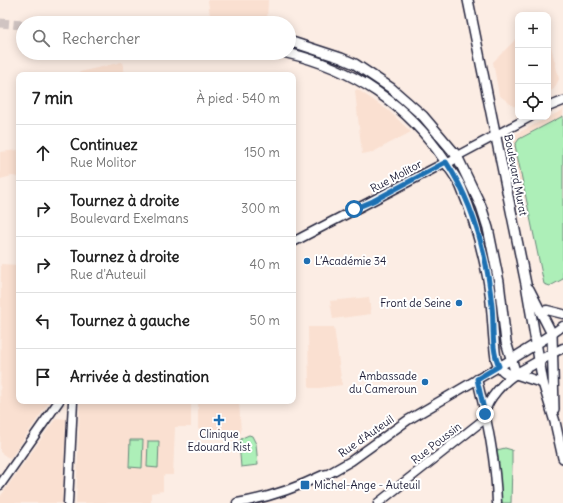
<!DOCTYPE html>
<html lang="fr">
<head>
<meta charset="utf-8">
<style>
  :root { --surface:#fff; --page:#f6f6f6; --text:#222; --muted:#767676; --line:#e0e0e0 }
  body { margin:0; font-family:Delius,sans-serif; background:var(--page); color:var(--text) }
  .controls { position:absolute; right:12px; top:12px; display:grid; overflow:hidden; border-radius:8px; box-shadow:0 2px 10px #0003 }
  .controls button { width:36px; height:36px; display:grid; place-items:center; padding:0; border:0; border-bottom:1px solid var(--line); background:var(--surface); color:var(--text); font:20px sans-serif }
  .stop { position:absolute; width:12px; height:12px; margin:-9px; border:3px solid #1f6fb2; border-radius:50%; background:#fff }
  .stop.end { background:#1f6fb2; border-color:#fff; box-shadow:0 1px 4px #0008 }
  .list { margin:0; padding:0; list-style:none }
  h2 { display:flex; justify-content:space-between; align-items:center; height:52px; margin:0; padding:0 16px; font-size:17px }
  h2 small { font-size:13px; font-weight:400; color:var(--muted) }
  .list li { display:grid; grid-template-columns:26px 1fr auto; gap:12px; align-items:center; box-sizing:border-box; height:56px; padding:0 16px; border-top:1px solid var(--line) }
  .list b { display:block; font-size:15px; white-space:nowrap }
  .list p { margin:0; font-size:13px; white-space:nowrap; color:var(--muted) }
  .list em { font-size:13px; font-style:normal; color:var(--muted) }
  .icon { flex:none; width:22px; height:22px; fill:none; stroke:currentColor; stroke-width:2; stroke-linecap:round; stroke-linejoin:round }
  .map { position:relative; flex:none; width:563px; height:503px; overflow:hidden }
  .search { position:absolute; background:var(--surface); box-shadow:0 2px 10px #0003; left:16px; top:16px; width:280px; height:44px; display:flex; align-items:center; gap:10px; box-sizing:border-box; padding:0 14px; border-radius:22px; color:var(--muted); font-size:15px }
  .panel { position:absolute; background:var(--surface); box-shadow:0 2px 10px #0003; left:16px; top:72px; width:280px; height:332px; border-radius:8px }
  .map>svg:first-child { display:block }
</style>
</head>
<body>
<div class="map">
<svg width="563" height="503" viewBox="0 0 563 503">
  <rect width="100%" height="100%" fill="#fcede4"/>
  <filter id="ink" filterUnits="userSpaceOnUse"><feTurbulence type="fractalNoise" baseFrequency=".025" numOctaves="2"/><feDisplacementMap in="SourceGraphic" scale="8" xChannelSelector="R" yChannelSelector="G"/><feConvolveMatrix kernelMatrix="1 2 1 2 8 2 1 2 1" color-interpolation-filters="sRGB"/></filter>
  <g filter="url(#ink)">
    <g fill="#fae0d1">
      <polygon points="208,0 268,0 267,23 211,23"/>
      <polygon points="548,34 559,79 554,89 548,92"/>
      <polygon points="518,37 518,107 513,106 499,95 493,62"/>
      <polygon points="122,62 125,75 78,75 80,72"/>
      <polygon points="357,89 389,111 411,132 373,152 362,154 355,91"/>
      <polygon points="563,110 563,116 519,139 515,145 527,197 522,198 511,143 511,139 514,135"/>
      <polygon points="18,150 19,177 12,176 0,179 0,152"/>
      <polygon points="1,264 19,265 19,401 50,401 10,459 0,452"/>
      <polygon points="369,297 371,314 333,319 330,301"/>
      <polygon points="308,327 334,327 342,385 319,388 309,388"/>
      <polygon points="80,401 191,401 191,427 175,427 173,475 165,475 163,476 163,491 151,493 151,503 76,503"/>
      <polygon points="198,401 239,401 241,433 231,434 231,430 198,429"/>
      <polygon points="56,418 66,419 62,503 0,503 0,497"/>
    </g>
    <g fill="#adefb8" stroke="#68887a">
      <polygon points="563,116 563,279 550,286 544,284 515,145 519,139"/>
      <polygon points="249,435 252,436 256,444 258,465 241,467 239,443 242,438"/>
      <polygon points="130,440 143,440 142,468 129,467"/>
      <polygon points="148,441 159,441 158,468 147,467"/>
      <polygon points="505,448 512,450 512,464 511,503 500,503 500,487 497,450"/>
    </g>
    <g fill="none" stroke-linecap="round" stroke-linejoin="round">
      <polyline stroke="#d0c4c2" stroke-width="9" stroke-dasharray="9 4.5" stroke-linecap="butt" points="0,23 23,25"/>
      <defs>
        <g id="secondary">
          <polyline points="548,107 563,101"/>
          <path d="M293,242L429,171L446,162C450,163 455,160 457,156L530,117"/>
          <polyline points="541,311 547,310 563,314"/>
          <polyline points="552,334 563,326"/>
          <polyline points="553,353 563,348"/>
          <path d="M477,379C487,420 496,461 497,503"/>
          <path d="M485,412C488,399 504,381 516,374"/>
          <polyline points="0,485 59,401"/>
          <polyline points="68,503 73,401"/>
          <path d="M237,503C268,498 296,488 323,475L328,474L351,461L408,420L512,359"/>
          <polyline points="378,503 482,421 485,414"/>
        </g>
        <g id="primary">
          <polyline points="468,0 526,284 543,383 555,422 563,458"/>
          <polyline points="289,41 341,58 355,64 391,88 423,116 457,156 481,206 488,228 499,282 506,342 516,374"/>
          <path d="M287,53C353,68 408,105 445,161C450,170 457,178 461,187C473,215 481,244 487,274C493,302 492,331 496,359C499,368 505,376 516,374L553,353"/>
          <polyline points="529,289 552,334 554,409"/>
          <polyline points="512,359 552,334"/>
          <polyline points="516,374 543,383"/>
        </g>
      </defs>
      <use href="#secondary" stroke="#22223b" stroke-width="11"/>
      <use href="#primary" stroke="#22223b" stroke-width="12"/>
      <use href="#secondary" stroke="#fff" stroke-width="8"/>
      <use href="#primary" stroke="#fff" stroke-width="9"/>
    </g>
  </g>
  <g fill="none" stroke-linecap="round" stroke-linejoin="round" filter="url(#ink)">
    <path stroke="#1f6fb2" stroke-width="5" d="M354,209L373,201L446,162C474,204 487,256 492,306C494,324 491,350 499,366L477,379L485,414"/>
  </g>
  <g fill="#1f6fb2" stroke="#fff" stroke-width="1.5">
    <circle cx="307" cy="261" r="4"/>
    <circle cx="459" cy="303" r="4"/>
    <circle cx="425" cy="382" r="4"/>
    <path d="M217 414h4v4h4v4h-4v4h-4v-4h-4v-4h4z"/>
    <rect x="300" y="480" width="10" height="10" rx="2"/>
  </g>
  <g text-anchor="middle" stroke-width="4" stroke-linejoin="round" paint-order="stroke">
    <g font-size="11" fill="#22223b" stroke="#fff">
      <text transform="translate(516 175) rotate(79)" y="4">Boulevard Murat</text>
      <text transform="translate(396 176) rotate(-28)" y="4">Rue Molitor</text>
      <text transform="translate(366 436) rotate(-35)" y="4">Rue d'Auteuil</text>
      <text transform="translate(436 443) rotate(-38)" y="4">Rue Poussin</text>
    </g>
    <g font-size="11" fill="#22223b" stroke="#fff" text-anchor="start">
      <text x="315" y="265">L’Académie 34</text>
      <text x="451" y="307" text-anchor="end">Front de Seine</text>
      <text x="417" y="380" text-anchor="end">Ambassade<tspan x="417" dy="13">du Cameroun</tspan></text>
      <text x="219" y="438" text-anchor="middle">Clinique<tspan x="219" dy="13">Edouard Rist</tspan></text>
      <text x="314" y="489">Michel-Ange - Auteuil</text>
    </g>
  </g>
</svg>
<div class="controls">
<button>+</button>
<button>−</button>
<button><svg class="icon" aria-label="locate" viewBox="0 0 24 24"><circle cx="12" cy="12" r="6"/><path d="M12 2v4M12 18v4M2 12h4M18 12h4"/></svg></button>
</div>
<div class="stop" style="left:354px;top:209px"></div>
<div class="stop end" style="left:485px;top:414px"></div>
<div class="search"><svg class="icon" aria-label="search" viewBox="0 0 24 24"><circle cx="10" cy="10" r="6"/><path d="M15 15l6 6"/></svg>Rechercher</div>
<section class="panel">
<h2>7 min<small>À pied · 540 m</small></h2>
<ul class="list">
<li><svg class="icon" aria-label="ahead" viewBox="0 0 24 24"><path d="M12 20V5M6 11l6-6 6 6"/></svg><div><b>Continuez</b><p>Rue Molitor</p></div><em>150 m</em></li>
<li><svg class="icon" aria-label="right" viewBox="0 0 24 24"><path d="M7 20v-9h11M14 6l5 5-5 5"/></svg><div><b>Tournez à droite</b><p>Boulevard Exelmans</p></div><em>300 m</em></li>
<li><svg class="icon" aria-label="right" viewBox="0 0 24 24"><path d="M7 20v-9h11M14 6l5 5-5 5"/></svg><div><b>Tournez à droite</b><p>Rue d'Auteuil</p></div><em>40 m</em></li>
<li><svg class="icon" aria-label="left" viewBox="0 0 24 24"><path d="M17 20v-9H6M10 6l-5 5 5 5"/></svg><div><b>Tournez à gauche</b></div><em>50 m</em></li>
<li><svg class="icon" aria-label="arrive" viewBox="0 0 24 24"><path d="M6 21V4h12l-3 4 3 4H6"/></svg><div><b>Arrivée à destination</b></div></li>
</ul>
</section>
</div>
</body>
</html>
